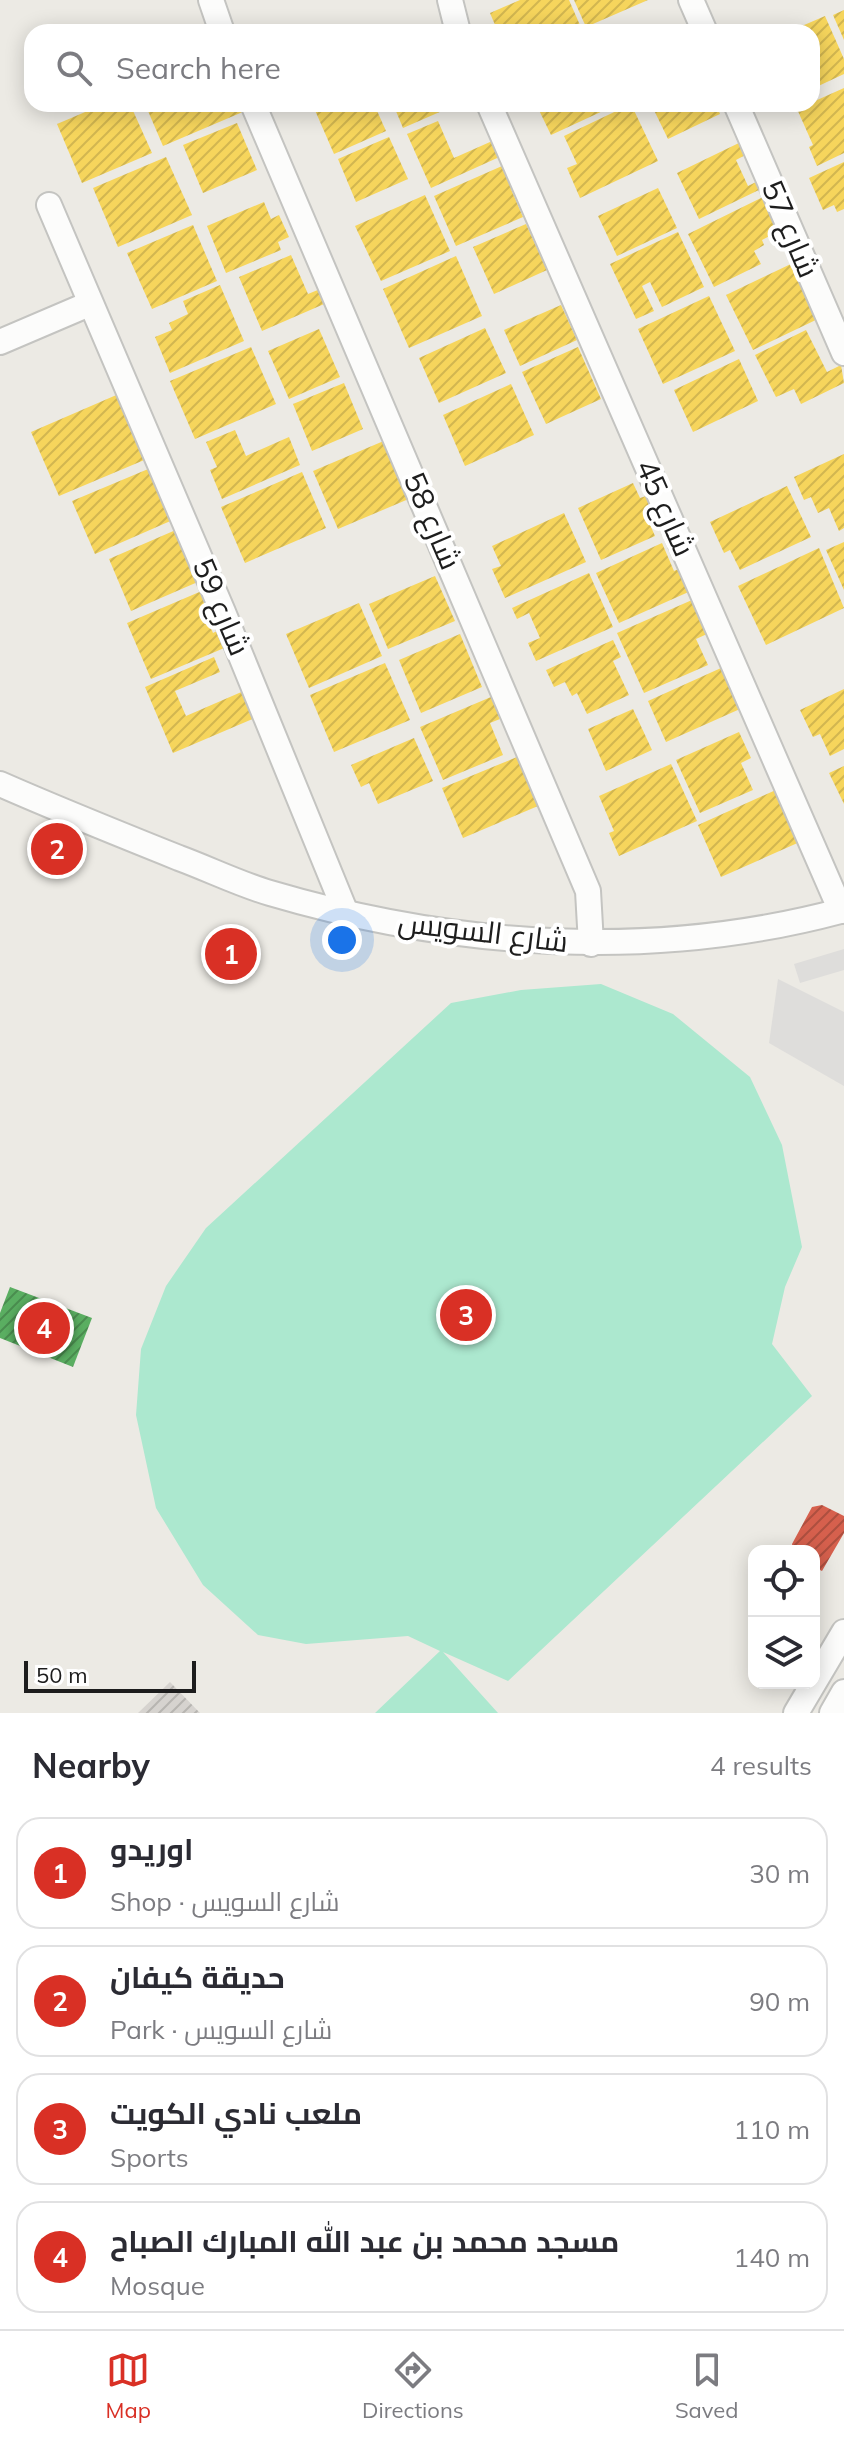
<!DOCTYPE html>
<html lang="en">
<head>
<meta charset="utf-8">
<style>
  :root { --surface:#fff; --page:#f7f7f7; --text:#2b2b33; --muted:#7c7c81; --line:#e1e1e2; --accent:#d93025 }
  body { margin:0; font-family:Mulish,Cairo,sans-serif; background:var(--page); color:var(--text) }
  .controls { position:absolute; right:24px; bottom:24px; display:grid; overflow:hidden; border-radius:16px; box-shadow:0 4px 20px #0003 }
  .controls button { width:72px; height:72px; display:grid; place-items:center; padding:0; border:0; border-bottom:2px solid var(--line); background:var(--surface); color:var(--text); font:40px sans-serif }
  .scale { position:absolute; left:24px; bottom:20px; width:172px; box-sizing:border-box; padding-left:8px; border:4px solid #1d1d1d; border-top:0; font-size:22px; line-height:28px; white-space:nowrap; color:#1d1d1d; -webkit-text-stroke:6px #fff; paint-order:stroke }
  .you { position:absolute; left:342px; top:940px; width:28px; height:28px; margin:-20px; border:6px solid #fff; border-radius:50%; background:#1a73e8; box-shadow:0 0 0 12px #1a73e833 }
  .badge { display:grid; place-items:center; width:52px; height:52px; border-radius:50%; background:var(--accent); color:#fff; font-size:26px; font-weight:700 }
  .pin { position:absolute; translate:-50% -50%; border:4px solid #fff; box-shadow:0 2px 8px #0006 }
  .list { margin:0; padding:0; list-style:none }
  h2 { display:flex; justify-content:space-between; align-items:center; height:104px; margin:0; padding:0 32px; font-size:34px }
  h2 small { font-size:26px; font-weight:400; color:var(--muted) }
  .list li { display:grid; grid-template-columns:52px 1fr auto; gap:24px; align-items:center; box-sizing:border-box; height:112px; margin:0 16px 16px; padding:0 16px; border:2px solid var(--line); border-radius:24px }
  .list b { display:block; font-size:30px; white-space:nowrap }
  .list p { margin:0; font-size:26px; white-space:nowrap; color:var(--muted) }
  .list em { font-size:26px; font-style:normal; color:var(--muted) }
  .icon { flex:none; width:44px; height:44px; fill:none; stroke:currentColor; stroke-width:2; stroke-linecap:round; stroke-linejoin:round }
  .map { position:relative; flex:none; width:844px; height:1713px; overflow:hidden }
  .search { position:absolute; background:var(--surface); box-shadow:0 4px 20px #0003; left:24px; right:24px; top:24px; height:88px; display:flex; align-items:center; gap:20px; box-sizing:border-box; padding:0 28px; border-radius:24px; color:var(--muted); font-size:30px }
  .sheet { height:616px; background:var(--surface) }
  nav { display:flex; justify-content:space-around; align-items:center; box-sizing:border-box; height:112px; border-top:2px solid var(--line); background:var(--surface); font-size:22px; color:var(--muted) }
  nav a { display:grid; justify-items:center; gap:4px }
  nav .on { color:var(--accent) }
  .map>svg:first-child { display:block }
</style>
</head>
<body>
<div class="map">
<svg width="844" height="1713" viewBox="0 0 844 1713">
  <defs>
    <pattern id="homes-hatch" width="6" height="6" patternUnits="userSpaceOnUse" patternTransform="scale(2)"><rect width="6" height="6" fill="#f6d55c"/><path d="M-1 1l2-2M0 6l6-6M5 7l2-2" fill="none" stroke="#d2b650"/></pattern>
    <pattern id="shops-hatch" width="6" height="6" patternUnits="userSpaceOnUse" patternTransform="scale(2)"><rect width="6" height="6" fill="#d6604d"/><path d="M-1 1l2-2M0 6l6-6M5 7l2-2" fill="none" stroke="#ad4f3f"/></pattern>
    <pattern id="public-hatch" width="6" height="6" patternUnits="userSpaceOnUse" patternTransform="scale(2)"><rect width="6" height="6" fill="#5aae61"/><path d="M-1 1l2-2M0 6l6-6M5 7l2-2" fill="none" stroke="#4a8d4f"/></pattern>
    <pattern id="building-hatch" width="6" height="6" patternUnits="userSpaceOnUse" patternTransform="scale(2)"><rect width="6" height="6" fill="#d6d3cf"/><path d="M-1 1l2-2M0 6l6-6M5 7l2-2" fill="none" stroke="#b7b5b1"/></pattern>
  </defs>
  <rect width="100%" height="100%" fill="#eceae4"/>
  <polygon fill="#ace8cf" points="601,984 673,1014 750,1077 782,1145 802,1247 785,1287 772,1344 812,1396 508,1681 443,1652 498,1713 375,1713 440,1651 408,1636 306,1644 258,1635 203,1585 156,1508 136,1415 141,1349 166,1286 206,1228 451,1003 521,990"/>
  <g fill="#dedddb">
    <polygon points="844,949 844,970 800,983 794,964"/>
    <polygon points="778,979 844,1012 844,1086 769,1043"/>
  </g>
  <g fill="url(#homes-hatch)">
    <polygon points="520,0 569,0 583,32 498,32 490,13"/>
    <polygon points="574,0 648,0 586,27"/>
    <polygon points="844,10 844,40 833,15"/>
    <polygon points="825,16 844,59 844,74 812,89 812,32 788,32"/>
    <polygon points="844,88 844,153 817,166 809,147 813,145 797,109"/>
    <polygon points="104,104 130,104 152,153 82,183 57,124"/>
    <polygon points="145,104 242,104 245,111 163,146"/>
    <polygon points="322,104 374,104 386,131 334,154 314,108"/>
    <polygon points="393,104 458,104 403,128"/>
    <polygon points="536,104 618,104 551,135"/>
    <polygon points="631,104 658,161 580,198 567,168 577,164 564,136"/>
    <polygon points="651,104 716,104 720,114 668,139"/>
    <polygon points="438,121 454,158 499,138 506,154 431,188 407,134"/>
    <polygon points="237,123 257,170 203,193 183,145"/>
    <polygon points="389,137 408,179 356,202 338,159"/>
    <polygon points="743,141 749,153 736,160 748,186 762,179 765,187 699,219 677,173"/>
    <polygon points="166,157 192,215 118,247 93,188"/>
    <polygon points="511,162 521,185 511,189 523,217 456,246 434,196"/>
    <polygon points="844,162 844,209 837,212 834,205 823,210 809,178"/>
    <polygon points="658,188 677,228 617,256 598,216"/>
    <polygon points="425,195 450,251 381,281 355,226"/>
    <polygon points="765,196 781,230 762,240 764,245 754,251 761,264 714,287 688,234"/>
    <polygon points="264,202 271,219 279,215 289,237 278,242 281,250 226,273 207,226"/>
    <polygon points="526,224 547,270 494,294 473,247"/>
    <polygon points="193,225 217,281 152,309 127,253"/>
    <polygon points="678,232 704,287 662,307 650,282 642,286 654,311 636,319 610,264"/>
    <polygon points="291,255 308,294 325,287 331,301 262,331 239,277"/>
    <polygon points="456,256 482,316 409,348 383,289"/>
    <polygon points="795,262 822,317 753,350 726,295"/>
    <polygon points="220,285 244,341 170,373 155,337 172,330 169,323 188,314 183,301"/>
    <polygon points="709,296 735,351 663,384 638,329"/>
    <polygon points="561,305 577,340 520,366 504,330"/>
    <polygon points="485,328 506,373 439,403 419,358"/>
    <polygon points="319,329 340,377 289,399 268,351"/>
    <polygon points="806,330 827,372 841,365 844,383 801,404 794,389 776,397 755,355"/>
    <polygon points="251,347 276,404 195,439 170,381"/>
    <polygon points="578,347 601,399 546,424 522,372"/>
    <polygon points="739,359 758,401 693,432 674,390"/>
    <polygon points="344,383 363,429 312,451 293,404"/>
    <polygon points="511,384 534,435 465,466 443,415"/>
    <polygon points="121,393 149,458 59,496 31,432"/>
    <polygon points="235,430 246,456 289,437 300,465 222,499 210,470 217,467 206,442"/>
    <polygon points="386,440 411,498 338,529 313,471"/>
    <polygon points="844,454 844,528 839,531 829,508 818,513 811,497 804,500 794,477"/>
    <polygon points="153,467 175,519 95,554 72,501"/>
    <polygon points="302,472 326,528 245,563 221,507"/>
    <polygon points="633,483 640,498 646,496 656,517 648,520 655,536 601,560 578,508"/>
    <polygon points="787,486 811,537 740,570 730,550 724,553 710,522"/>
    <polygon points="564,513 586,562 505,598 492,569 501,566 492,546"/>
    <polygon points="178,529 200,581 131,611 109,559"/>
    <polygon points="844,542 844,590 826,550"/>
    <polygon points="662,543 674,571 683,567 693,590 619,623 596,573"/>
    <polygon points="819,548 844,608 766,645 738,586"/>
    <polygon points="589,573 613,627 536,661 528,643 540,638 529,613 517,619 512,608"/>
    <polygon points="435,576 455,621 388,649 369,604"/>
    <polygon points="204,590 214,613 206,616 213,633 221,629 229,646 151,679 127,623"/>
    <polygon points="692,600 707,634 696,639 708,665 644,693 617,633"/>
    <polygon points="359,603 382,656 309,688 286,634"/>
    <polygon points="460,634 482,687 421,713 399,660"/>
    <polygon points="613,640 621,657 613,661 629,695 587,714 577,693 572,696 565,682 554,687 546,670"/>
    <polygon points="214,657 220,672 175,691 186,716 246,690 257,717 173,753 145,687"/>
    <polygon points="385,663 410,720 334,752 310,695"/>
    <polygon points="721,668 740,709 666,742 648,701"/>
    <polygon points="844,689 844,749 830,756 820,734 813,737 800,710"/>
    <polygon points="491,697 500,719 490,723 503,755 443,780 420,727"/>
    <polygon points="633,709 652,750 606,771 588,729"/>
    <polygon points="739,732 751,758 741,763 753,790 700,813 676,760"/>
    <polygon points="414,738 433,781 378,804 369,783 361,787 351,765"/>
    <polygon points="517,757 538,806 463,838 442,788"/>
    <polygon points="671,764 697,821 619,856 609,833 614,831 599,796"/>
    <polygon points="844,766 844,804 829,773"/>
    <polygon points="778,789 802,841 721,877 698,825"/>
  </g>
  <polygon fill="url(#shops-hatch)" points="822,1505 844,1516 844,1533 822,1571 814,1567 814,1551 793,1551 792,1544 812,1507"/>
  <polygon fill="url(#public-hatch)" points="10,1287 92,1318 73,1367 0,1338 0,1313"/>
  <polygon fill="url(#building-hatch)" points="170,1682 200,1713 138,1713"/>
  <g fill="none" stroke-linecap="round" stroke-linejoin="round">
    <defs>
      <g id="minor">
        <polyline points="211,0 222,32"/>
        <polyline points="450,0 458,32"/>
        <polyline points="691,0 705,32"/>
        <polyline points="253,104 588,891 591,944"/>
        <polyline points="489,104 841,911"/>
        <polyline points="736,104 844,353"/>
        <polyline points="49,205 223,612 346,913"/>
        <polyline points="0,342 89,304"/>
        <path d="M0,784C59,810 119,834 179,858C209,869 239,884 270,893C456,948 656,961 844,910"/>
        <polyline points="796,1713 844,1632"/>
        <polyline points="832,1713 844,1692"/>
      </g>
    </defs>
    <use href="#minor" stroke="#c4c4c1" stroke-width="28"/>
    <use href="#minor" stroke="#fcfcfb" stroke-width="24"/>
  </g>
  <g text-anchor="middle" stroke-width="8" stroke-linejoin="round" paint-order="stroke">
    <g font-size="30" fill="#1d1d1d" stroke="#fff">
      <text transform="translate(790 229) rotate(67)" y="10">شارع 57</text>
      <text transform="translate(665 508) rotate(66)" y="10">شارع 45</text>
      <text transform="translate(432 521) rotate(67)" y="10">شارع 58</text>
      <text transform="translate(221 607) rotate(67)" y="10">شارع 59</text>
      <text transform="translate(483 932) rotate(7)" y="10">شارع السويس</text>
    </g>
  </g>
</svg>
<div class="controls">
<button><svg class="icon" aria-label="locate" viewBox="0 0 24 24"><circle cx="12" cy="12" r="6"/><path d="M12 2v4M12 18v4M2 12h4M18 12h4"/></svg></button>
<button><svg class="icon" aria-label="layers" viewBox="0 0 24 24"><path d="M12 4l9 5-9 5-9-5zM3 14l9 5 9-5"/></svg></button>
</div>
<div class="scale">50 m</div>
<div class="you"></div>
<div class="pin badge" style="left:231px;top:954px">1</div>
<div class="pin badge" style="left:57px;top:849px">2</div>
<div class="pin badge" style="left:466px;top:1315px">3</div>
<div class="pin badge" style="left:44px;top:1328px">4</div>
<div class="search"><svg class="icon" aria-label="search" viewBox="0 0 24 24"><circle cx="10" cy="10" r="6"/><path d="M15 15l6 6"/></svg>Search here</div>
</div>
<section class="sheet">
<h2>Nearby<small>4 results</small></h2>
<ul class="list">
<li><span class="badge">1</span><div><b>اوريدو</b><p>Shop · شارع السويس</p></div><em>30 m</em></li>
<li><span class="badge">2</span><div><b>حديقة كيفان</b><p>Park · شارع السويس</p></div><em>90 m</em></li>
<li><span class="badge">3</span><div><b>ملعب نادي الكويت</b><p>Sports</p></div><em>110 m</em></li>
<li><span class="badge">4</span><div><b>مسجد محمد بن عبد الله المبارك الصباح</b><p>Mosque</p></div><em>140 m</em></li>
</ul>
</section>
<nav>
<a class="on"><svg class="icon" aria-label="map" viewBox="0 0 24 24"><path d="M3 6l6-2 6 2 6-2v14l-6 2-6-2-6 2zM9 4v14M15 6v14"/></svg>Map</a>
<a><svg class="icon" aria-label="directions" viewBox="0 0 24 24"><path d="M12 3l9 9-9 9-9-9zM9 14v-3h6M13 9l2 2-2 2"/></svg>Directions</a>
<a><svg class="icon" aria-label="saved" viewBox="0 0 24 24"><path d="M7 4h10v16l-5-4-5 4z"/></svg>Saved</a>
</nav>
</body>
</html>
